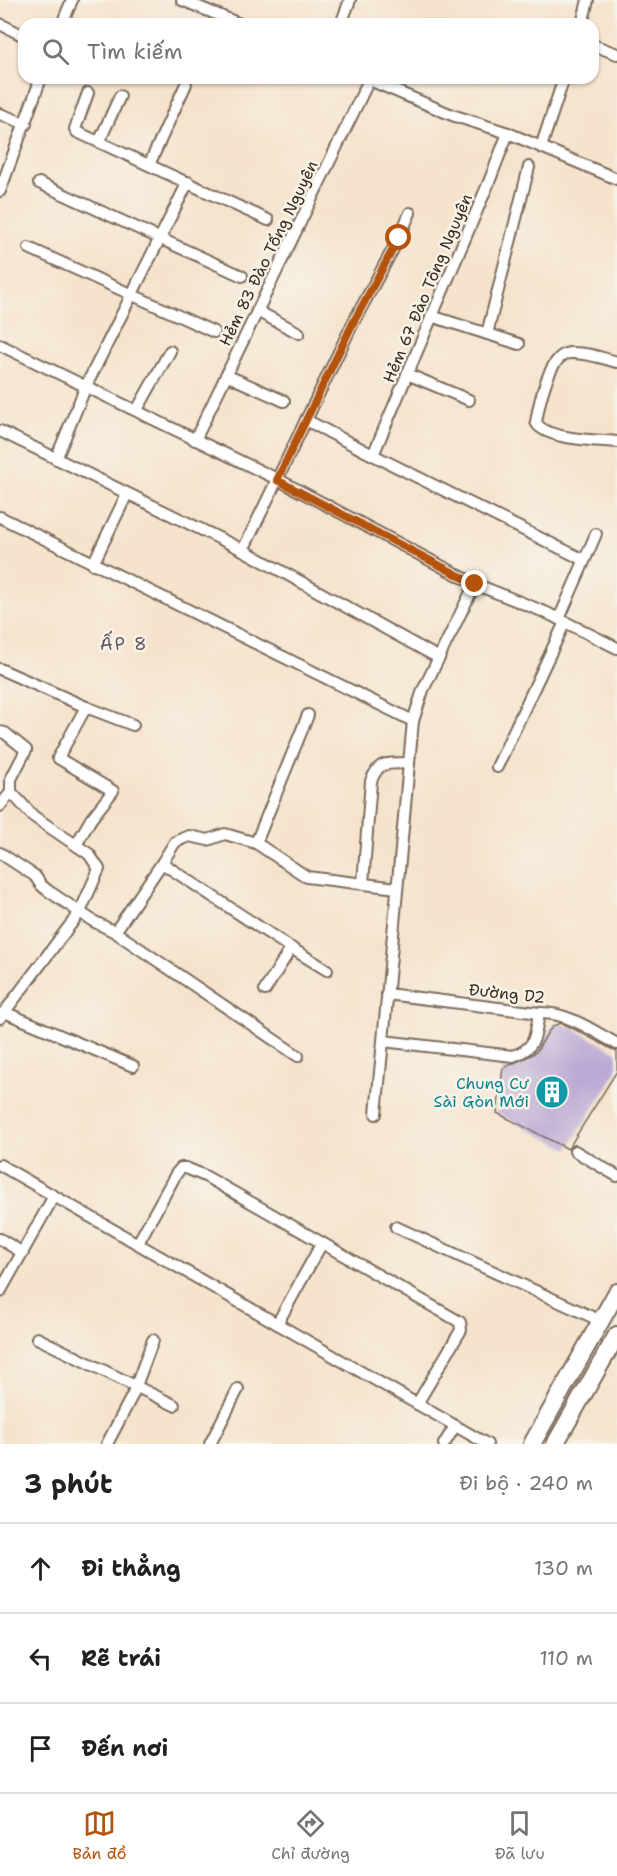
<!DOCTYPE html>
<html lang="vi">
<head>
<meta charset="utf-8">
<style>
  :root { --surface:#fff; --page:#f6f6f6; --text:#202124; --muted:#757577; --line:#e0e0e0; --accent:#b45309 }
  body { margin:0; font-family:"Shantell Sans",sans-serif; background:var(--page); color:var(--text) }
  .stop { position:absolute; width:18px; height:18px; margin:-14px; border:4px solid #b45309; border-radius:50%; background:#fff }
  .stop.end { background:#b45309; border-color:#fff; box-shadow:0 2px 6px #0008 }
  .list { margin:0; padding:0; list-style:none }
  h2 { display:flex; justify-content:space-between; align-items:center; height:78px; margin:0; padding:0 24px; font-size:26px }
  h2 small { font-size:20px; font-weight:400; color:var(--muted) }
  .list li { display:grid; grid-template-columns:39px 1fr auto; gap:18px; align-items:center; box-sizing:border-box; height:90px; padding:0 24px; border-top:2px solid var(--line) }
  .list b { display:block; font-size:22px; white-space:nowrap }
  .list em { font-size:20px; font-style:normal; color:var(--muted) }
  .icon { flex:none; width:33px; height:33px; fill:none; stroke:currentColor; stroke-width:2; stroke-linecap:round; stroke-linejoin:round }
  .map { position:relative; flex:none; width:617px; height:1444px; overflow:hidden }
  .search { position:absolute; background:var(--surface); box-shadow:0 2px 4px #0004; left:18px; right:18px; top:18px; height:66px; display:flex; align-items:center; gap:15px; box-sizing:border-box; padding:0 21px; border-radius:18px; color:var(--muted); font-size:22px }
  .sheet { height:348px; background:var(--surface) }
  nav { display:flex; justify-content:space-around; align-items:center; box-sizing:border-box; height:84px; border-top:2px solid var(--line); background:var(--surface); font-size:16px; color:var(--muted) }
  nav a { display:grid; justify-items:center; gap:3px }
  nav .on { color:var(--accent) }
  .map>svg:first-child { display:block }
</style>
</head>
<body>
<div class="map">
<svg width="617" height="1444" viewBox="0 0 617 1444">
  <rect width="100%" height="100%" fill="#f7f3e8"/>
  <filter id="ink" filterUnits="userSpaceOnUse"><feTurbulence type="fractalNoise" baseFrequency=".0167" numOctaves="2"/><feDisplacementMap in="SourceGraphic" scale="12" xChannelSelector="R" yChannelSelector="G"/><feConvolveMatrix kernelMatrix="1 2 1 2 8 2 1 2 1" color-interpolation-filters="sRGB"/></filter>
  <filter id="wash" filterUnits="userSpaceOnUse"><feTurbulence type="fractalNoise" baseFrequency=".008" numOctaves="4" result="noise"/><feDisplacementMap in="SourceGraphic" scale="24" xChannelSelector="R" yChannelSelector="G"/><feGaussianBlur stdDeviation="1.35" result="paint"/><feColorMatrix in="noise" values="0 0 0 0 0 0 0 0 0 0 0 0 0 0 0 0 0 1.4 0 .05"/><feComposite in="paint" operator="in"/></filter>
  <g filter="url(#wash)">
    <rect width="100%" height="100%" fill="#f5e3cc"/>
    <g id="blocks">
      <polygon fill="#baa9d4" points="560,1023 574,1029 617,1052 617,1071 568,1149 497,1113 503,1068 531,1055 537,1051 548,1032 553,1026"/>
    </g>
  </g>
  <g filter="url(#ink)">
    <use href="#blocks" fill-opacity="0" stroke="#7c6b5b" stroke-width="1.5"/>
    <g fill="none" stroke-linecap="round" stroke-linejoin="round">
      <defs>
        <g id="minor">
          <polyline points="182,0 240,24"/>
          <polyline points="0,24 24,36"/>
          <polyline points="62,24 72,0"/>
          <polyline points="341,24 350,0"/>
          <polyline points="582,24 588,0"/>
          <polyline points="593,45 617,54"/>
          <polyline points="365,78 452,115 508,133 617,179"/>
          <polyline points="88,93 75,129 77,132 268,220"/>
          <polyline points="0,114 26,124"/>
          <polyline points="99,142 120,96"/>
          <polyline points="541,147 564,78"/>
          <polyline points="149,165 186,84"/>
          <polyline points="39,183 242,276"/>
          <polyline points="0,191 41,78"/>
          <polyline points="29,248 214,332"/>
          <polyline points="257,311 299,333"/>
          <polyline points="431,316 519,344"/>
          <polyline points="487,334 529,167"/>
          <polyline points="0,345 277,479 475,584 547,613 617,648"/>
          <path d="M617,362C602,358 585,352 570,353C549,354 539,404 536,422C544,440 598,440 617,442"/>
          <polyline points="407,374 469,400"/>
          <polyline points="226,375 284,401"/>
          <polyline points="137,410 170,351"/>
          <polyline points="306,420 367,452 584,560"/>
          <polyline points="0,431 243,550 439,658"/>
          <polyline points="195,440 369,80"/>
          <polyline points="373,455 489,182 508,133"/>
          <polyline points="56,459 86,386 188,182"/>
          <polyline points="0,517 413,721"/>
          <polyline points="243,550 353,323 399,238 410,213"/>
          <polyline points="93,564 127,494"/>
          <path d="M475,584L423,690L413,721L383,1041L513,1056C537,1048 535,1035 539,1013"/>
          <polyline points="559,619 596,534"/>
          <polyline points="0,669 86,707 133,725"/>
          <polyline points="308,715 256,843 307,877 397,888"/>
          <polyline points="0,732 5,733 26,750 11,779 11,792 33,816 89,854 99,869 80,912 0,1018"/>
          <polyline points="497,767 565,622"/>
          <polyline points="0,806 11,792"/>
          <polyline points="76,845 91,819 113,791 58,758 86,707"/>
          <polyline points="0,853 35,876 41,885 47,890 93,921 115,932 298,1056"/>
          <polyline points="162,863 175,842 189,836 208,840 225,834 256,843"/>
          <path d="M363,883L371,781C380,759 387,764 409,763"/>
          <polyline points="115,932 162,863 291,948 265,990"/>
          <polyline points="291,948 327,970"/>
          <path d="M387,994L539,1013C568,1012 593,1031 617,1044"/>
          <polyline points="4,1012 133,1066"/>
          <polyline points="376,1114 383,1041"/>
          <polyline points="575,1151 617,1176"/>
          <polyline points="0,1165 487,1444"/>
          <polyline points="396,1227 601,1321"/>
          <polyline points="0,1239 23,1253"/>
          <polyline points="138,1243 176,1174 181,1168 186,1168 205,1176 460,1322 461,1330 417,1404"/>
          <polyline points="0,1292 54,1196"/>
          <polyline points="277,1324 322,1243"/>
          <polyline points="37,1338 174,1405"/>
          <polyline points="107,1444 133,1394 153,1340"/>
          <polyline points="210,1444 238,1389"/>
          <polyline points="444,1444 455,1426"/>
        </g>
        <g id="primary">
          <polyline points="532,1444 617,1292"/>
          <polyline points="555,1444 617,1335"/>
        </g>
      </defs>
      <use href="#minor" stroke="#7c6b5b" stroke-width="14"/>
      <use href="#primary" stroke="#7c6b5b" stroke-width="20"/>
      <use href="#minor" stroke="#fff" stroke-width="10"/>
      <use href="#primary" stroke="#fff" stroke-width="16"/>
    </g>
  </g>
  <g fill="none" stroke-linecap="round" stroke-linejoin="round" filter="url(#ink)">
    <polyline stroke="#b45309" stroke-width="8" points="399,238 353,323 277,480 475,584"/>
  </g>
  <defs>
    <symbol id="building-disc" viewBox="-11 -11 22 22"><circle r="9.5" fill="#0f9aa8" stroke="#f7f3e8"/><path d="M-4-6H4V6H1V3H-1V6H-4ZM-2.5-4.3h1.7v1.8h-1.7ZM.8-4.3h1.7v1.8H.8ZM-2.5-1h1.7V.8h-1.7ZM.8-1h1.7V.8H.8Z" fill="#fff"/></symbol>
  </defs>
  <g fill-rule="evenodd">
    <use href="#building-disc" x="533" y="1073" width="38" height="38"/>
  </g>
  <g text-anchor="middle" stroke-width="5" stroke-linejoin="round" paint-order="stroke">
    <g font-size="16" fill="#3b2a1e" stroke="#f7f3e8">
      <text transform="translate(268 253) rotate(-64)" y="6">Hẻm 83 Đào Tống Nguyên</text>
      <text transform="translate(427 288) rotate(-67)" y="6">Hẻm 67 Đào Tông Nguyên</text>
      <text transform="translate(507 993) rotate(6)" y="6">Đường D2</text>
    </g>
    <g font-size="16" fill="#0d838f" stroke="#f7f3e8" text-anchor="end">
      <text x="529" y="1089">Chung Cư<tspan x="529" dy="18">Sài Gòn Mới</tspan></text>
    </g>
    <g font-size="18" letter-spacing="1.5" fill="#67565e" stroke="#f7f3e8">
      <text x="124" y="650">ẤP 8</text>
    </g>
  </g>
</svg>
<div class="stop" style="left:399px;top:238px"></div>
<div class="stop end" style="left:475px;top:584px"></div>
<div class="search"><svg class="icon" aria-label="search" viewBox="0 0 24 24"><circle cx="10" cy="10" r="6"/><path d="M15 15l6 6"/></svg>Tìm kiếm</div>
</div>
<section class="sheet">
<h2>3 phút<small>Đi bộ · 240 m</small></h2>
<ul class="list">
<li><svg class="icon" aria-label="ahead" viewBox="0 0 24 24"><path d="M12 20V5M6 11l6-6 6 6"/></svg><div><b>Đi thẳng</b></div><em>130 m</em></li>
<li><svg class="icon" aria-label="left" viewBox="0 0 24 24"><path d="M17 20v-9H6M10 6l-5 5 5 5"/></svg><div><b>Rẽ trái</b></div><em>110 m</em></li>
<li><svg class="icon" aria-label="arrive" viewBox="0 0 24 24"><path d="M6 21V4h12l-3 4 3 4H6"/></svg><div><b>Đến nơi</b></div></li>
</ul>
</section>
<nav>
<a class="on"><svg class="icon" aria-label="map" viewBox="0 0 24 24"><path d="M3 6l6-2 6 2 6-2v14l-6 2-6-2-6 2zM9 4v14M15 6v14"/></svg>Bản đồ</a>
<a><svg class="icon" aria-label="directions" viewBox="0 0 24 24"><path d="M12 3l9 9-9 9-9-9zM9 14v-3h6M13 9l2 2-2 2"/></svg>Chỉ đường</a>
<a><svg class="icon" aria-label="saved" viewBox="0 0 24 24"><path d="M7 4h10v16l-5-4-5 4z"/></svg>Đã lưu</a>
</nav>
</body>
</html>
